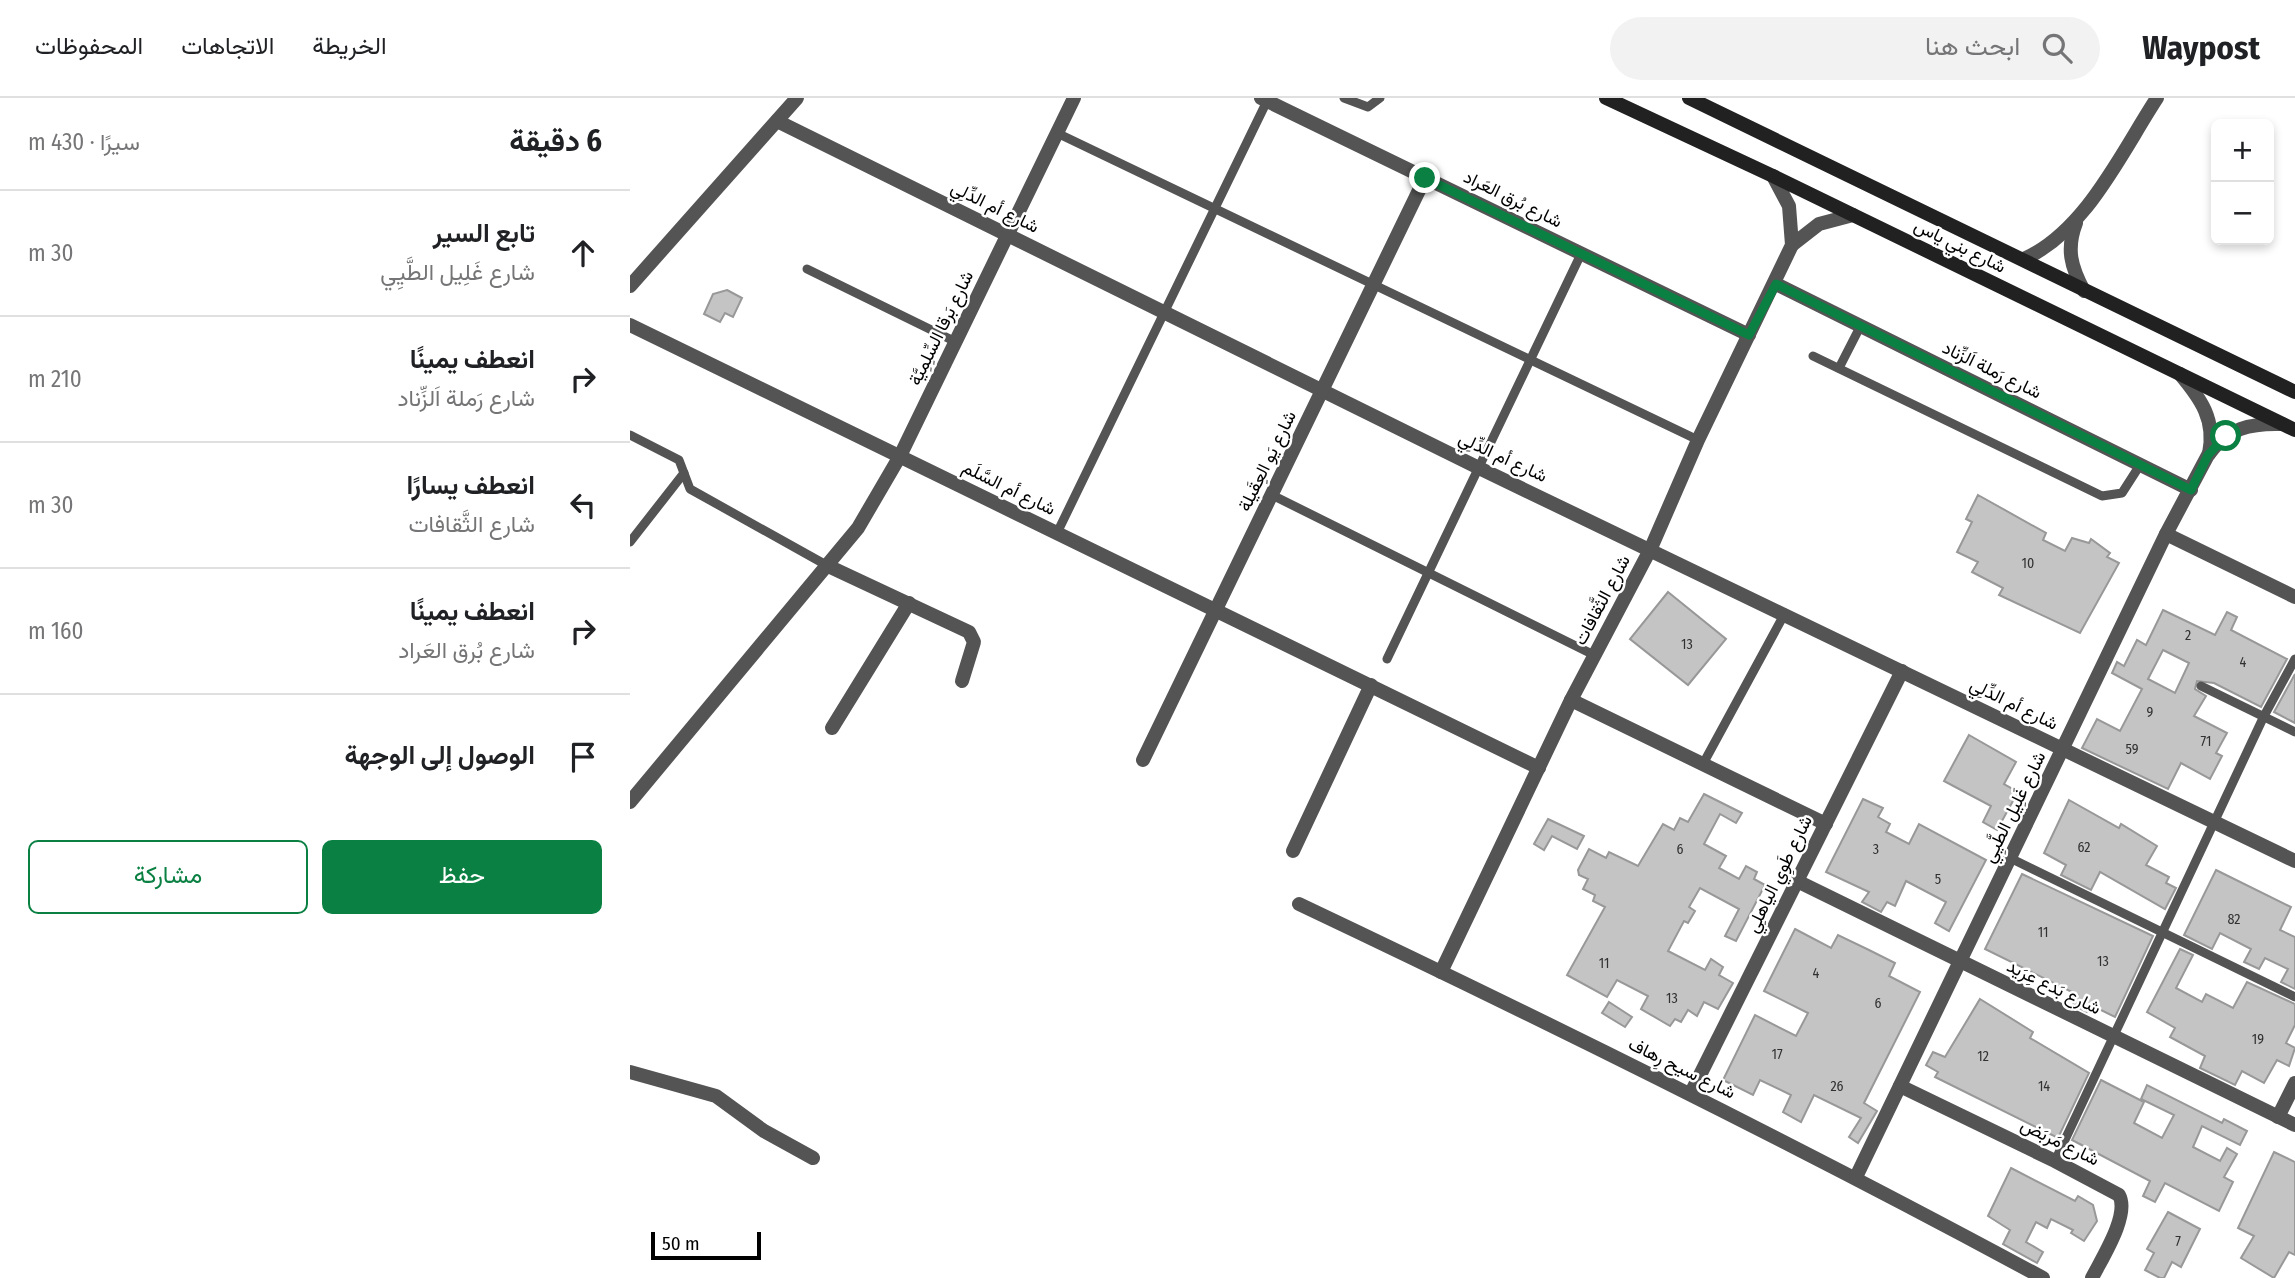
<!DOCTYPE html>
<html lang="ar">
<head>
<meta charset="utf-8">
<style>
  :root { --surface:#fff; --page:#f2f2f2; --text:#202124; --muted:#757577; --line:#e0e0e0; --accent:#0b8043 }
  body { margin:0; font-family:"Fira Sans Condensed",Vazirmatn,sans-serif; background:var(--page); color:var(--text); direction:rtl }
  .controls { position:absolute; right:21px; top:21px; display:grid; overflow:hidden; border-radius:10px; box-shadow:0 4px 10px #0003 }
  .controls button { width:63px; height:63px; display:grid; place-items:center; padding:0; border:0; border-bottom:2px solid var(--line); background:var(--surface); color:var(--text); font:35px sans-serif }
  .scale { position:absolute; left:21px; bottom:18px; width:110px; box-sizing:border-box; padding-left:7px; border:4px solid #000; border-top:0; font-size:19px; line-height:24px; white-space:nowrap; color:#000; -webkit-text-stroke:5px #fff; paint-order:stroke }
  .stop { position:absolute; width:21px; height:21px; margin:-16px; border:5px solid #0b8043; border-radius:50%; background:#fff }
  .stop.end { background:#0b8043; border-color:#fff; box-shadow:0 2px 7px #0008 }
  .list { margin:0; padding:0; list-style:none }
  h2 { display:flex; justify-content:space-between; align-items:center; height:91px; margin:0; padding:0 28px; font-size:30px }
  h2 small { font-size:23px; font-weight:400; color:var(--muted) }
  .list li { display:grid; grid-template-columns:46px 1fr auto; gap:21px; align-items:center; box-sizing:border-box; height:126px; padding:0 28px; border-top:2px solid var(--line) }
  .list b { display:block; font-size:26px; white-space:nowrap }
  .list p { margin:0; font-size:23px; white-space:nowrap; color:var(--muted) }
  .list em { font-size:23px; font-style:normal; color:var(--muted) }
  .actions { display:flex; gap:14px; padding:21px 28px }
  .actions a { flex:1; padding:16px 0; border:2px solid var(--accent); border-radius:10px; text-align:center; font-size:24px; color:var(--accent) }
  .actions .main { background:var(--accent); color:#fff }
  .icon { flex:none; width:38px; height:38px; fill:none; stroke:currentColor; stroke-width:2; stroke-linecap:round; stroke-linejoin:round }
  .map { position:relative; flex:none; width:1665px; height:1180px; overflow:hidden; direction:ltr }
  header { display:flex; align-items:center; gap:42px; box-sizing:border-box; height:98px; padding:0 35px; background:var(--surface); border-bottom:2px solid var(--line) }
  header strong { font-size:33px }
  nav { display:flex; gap:38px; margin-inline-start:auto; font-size:24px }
  .search { width:490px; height:63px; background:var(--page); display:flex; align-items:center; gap:18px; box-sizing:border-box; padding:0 24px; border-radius:38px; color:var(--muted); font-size:26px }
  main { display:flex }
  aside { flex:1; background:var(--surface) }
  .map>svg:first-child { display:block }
</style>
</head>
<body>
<header>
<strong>Waypost</strong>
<div class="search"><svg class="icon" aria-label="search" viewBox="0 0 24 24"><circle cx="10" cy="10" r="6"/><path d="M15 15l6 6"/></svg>ابحث هنا</div>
<nav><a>الخريطة</a><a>الاتجاهات</a><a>المحفوظات</a></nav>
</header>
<main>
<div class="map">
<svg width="1665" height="1180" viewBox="0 0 1665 1180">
  <rect width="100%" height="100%" fill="#fff"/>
  <g fill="#c4c4c4" stroke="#989898" stroke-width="2" fill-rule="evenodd">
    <polygon points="97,192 112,200 103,219 95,215 90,224 74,216 83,196"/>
    <polygon points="1348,397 1416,435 1413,442 1435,453 1442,440 1459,445 1461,441 1480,455 1477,459 1489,465 1450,535 1369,497 1373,490 1342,474 1348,464 1327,454 1342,424 1336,421"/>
    <polygon points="1038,494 1096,541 1058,587 1000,541"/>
    <path d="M1533,512L1585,537L1597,514L1607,519L1601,532L1657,561L1631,609L1584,585L1567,583L1565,591L1576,598L1564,618L1597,635L1586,655L1592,658L1580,681L1551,665L1538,691L1452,650L1467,621L1490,633L1512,591L1482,575L1487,564L1494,568L1507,542L1516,547ZM1533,552L1559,565L1545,595L1518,581Z"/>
    <polygon points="1665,576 1665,625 1644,614"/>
    <polygon points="1339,637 1386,664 1374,686 1388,694 1367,732 1353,724 1361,708 1314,683"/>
    <polygon points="1074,696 1112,715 1106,725 1090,716 1074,746 1096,758 1089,770 1109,781 1116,768 1127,774 1124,781 1135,787 1106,843 1095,838 1109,811 1070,790 1059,809 1065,813 1058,825 1054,823 1038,853 1075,872 1081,861 1093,869 1089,877 1103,885 1088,911 1074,904 1067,918 1058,912 1051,924 1045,921 1040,928 1011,911 1018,898 987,882 977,899 937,877 975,809 963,803 965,797 953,791 958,781 949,777 948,772 959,751 976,760 979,754 1008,768 1033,726 1044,732 1050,720 1058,724"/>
    <polygon points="1233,701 1253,710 1248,719 1260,726 1256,734 1279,746 1289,726 1356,762 1319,833 1305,825 1316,804 1276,783 1265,808 1257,804 1251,814 1232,804 1239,794 1196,774"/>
    <polygon points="1439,702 1489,730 1491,726 1527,748 1516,767 1539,779 1536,785 1546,790 1535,811 1470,774 1461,792 1431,777 1436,767 1414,755"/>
    <polygon points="918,721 954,738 947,751 922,738 914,752 904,746"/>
    <polygon points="1586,772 1661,809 1650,832 1665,839 1665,891 1651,884 1658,871 1635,860 1629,871 1614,864 1621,851 1590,835 1582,851 1554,837"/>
    <polygon points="1392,776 1523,838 1485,919 1461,907 1457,914 1443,907 1448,897 1355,851"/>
    <polygon points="1165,831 1201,850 1208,837 1239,852 1265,865 1259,878 1290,894 1234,1005 1247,1013 1228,1045 1219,1039 1231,1020 1184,997 1171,1024 1153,1014 1161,997 1130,982 1123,997 1093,982 1125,917 1166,938 1178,915 1134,893"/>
    <polygon points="1550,851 1563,857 1546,890 1572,904 1576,896 1603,910 1617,884 1665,906 1665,927 1656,945 1665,950 1659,968 1647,962 1634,985 1612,973 1605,987 1570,970 1575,958 1540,939 1545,930 1517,914"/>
    <polygon points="1350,901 1403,934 1400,940 1459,975 1428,1040 1305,979 1308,974 1296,967 1303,954 1315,959"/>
    <polygon points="979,904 1002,919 995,929 972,915"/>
    <polygon points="1471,982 1514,1004 1504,1025 1532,1040 1544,1017 1511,1001 1517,987 1592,1025 1594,1021 1617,1033 1610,1047 1572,1028 1563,1049 1590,1063 1597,1050 1607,1056 1594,1079 1603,1084 1589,1113 1535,1085 1525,1104 1513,1098 1520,1083 1442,1042"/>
    <polygon points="1644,1054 1665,1064 1665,1157 1659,1154 1644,1180 1611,1160 1624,1138 1608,1130"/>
    <polygon points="1381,1070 1445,1103 1448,1098 1463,1107 1467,1123 1454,1143 1441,1135 1443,1132 1421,1121 1417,1130 1406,1124 1396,1144 1413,1154 1407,1165 1373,1146 1380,1132 1358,1118"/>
    <polygon points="1538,1114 1570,1131 1551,1169 1542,1164 1534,1180 1530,1180 1515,1172 1524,1155 1517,1151"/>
  </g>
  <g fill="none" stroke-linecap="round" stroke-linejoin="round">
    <g stroke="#545454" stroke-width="9">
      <polyline points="714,0 738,9 750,0"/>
      <polyline points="427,35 1068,342"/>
      <polyline points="177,171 326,244"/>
      <polyline points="1183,258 1472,398 1492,395 1510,367"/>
      <polyline points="1209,270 1230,229"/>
      <polyline points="0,337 49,362 60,391 198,468"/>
      <polyline points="642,397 964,557"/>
      <polyline points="427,435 637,3"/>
      <polyline points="0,444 54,375"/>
      <polyline points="757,561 951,156"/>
      <polyline points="1571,588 1665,634"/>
      <polyline points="1073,666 1155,515"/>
      <polyline points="1380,760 1665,899"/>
      <polyline points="1425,1063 1634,618 1665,561"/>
    </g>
    <g stroke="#545454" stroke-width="14">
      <polyline points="631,0 1119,237"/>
      <polyline points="147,23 849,370 1665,763"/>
      <path d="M1446,125C1436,151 1441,169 1454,193"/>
      <polyline points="1162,147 1189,126 1223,117"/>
      <path d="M1394,161C1456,133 1491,55 1527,0"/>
      <polyline points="1146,186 1561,392"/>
      <polyline points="0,188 167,0"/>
      <polyline points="0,227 909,670"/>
      <path d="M1550,276C1571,301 1586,322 1579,356"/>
      <polyline points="1536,436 1665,499"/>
      <polyline points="198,468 339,534 344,544 332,583"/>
      <polyline points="941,602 1196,726"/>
      <polyline points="202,630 279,505"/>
      <polyline points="513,662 795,80"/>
      <polyline points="0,704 228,430 270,358 444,0"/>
      <polyline points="663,753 741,587"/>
      <polyline points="1167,783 1665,1027"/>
      <path d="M669,806C920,925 1169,1048 1413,1180"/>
      <polyline points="811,874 941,602 1021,450 1068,342 1162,147 1159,108 1143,78"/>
      <polyline points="0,974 86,998 134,1033 183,1060"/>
      <path d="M1270,988L1425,1063L1489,1097C1500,1117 1472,1160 1462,1180"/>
      <polyline points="1061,995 1272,573"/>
      <polyline points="1648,1019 1665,985"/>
      <path d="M1226,1079L1536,436L1578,357C1598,330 1620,325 1652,326"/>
    </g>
    <g stroke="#212121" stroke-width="14">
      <polyline points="976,0 1143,78 1665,332"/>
      <polyline points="1059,0 1665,294"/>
    </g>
  </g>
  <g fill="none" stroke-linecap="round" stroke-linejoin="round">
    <polyline stroke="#0b8043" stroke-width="9" points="795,80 1119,237 1146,186 1561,392 1578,357 1596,338"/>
  </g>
  <g text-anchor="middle" stroke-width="5" stroke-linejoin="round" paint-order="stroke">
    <g font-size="14" fill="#313131">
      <text x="1398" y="470">10</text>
      <text x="1558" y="542">2</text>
      <text x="1057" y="551">13</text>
      <text x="1613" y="569">4</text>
      <text x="1520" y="619">9</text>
      <text x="1576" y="648">71</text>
      <text x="1502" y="656">59</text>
      <text x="1454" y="754">62</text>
      <text x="1050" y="756">6</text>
      <text x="1246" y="756">3</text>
      <text x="1308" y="786">5</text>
      <text x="1604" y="826">82</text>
      <text x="1413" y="839">11</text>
      <text x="1473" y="868">13</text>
      <text x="974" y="870">11</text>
      <text x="1186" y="880">4</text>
      <text x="1042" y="905">13</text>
      <text x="1248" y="910">6</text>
      <text x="1628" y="946">19</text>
      <text x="1147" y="961">17</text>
      <text x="1353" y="963">12</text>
      <text x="1207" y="993">26</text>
      <text x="1414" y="993">14</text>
      <text x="1548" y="1148">7</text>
    </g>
    <g font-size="18" fill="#000" stroke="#fff">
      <text transform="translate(883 101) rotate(26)" y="6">شارع بُرق العَراد</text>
      <text transform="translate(365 109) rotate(26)" y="6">شارع أم الدِّلِي</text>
      <text transform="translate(1330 148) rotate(26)" y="6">شارع بني ياس</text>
      <text transform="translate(311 230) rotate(-64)" y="6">شارع بَرقا السِّلِمِيَّة</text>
      <text transform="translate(1362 272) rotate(26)" y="6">شارع رَملة اَلزِّناد</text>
      <text transform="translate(873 359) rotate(25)" y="6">شارع أم الدِّلِي</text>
      <text transform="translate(637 363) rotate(-64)" y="6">شارع يَو العِقَيلة</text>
      <text transform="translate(379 390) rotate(26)" y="6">شارع أم السَّلَم</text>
      <text transform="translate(972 502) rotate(-62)" y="6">شارع الثَّقافات</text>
      <text transform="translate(1384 606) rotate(26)" y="6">شارع أم الدِّلِي</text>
      <text transform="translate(1384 709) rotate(-64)" y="6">شارع غَلِيل الطَّيِي</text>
      <text transform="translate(1149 776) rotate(-64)" y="6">شارع طَوِي الياهلِي</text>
      <text transform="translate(1424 889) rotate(26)" y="6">شارع بَدع عِرَيد</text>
      <text transform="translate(1052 970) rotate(26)" y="6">شارع سيح رِهاف</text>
      <text transform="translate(1430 1044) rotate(26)" y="6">شارع مَربَض</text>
    </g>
  </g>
</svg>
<div class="controls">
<button>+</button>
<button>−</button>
</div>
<div class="scale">50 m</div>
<div class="stop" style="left:1596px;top:338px"></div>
<div class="stop end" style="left:795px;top:80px"></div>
</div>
<aside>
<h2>6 دقيقة<small>سيرًا · 430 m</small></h2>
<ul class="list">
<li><svg class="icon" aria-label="ahead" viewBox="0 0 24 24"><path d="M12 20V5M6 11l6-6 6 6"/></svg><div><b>تابع السير</b><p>شارع غَلِيل الطَّيِي</p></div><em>30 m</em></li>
<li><svg class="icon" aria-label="right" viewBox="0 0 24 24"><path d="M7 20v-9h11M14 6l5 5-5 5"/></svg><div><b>انعطف يمينًا</b><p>شارع رَملة اَلزِّناد</p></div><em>210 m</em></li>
<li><svg class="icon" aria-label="left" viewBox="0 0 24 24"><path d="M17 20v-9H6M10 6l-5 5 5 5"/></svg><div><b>انعطف يسارًا</b><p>شارع الثَّقافات</p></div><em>30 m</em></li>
<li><svg class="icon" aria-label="right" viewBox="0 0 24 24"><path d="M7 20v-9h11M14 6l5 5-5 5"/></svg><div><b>انعطف يمينًا</b><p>شارع بُرق العَراد</p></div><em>160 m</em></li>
<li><svg class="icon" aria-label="arrive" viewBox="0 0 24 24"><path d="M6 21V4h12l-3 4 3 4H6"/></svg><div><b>الوصول إلى الوجهة</b></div></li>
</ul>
<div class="actions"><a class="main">حفظ</a><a>مشاركة</a></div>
</aside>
</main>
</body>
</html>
